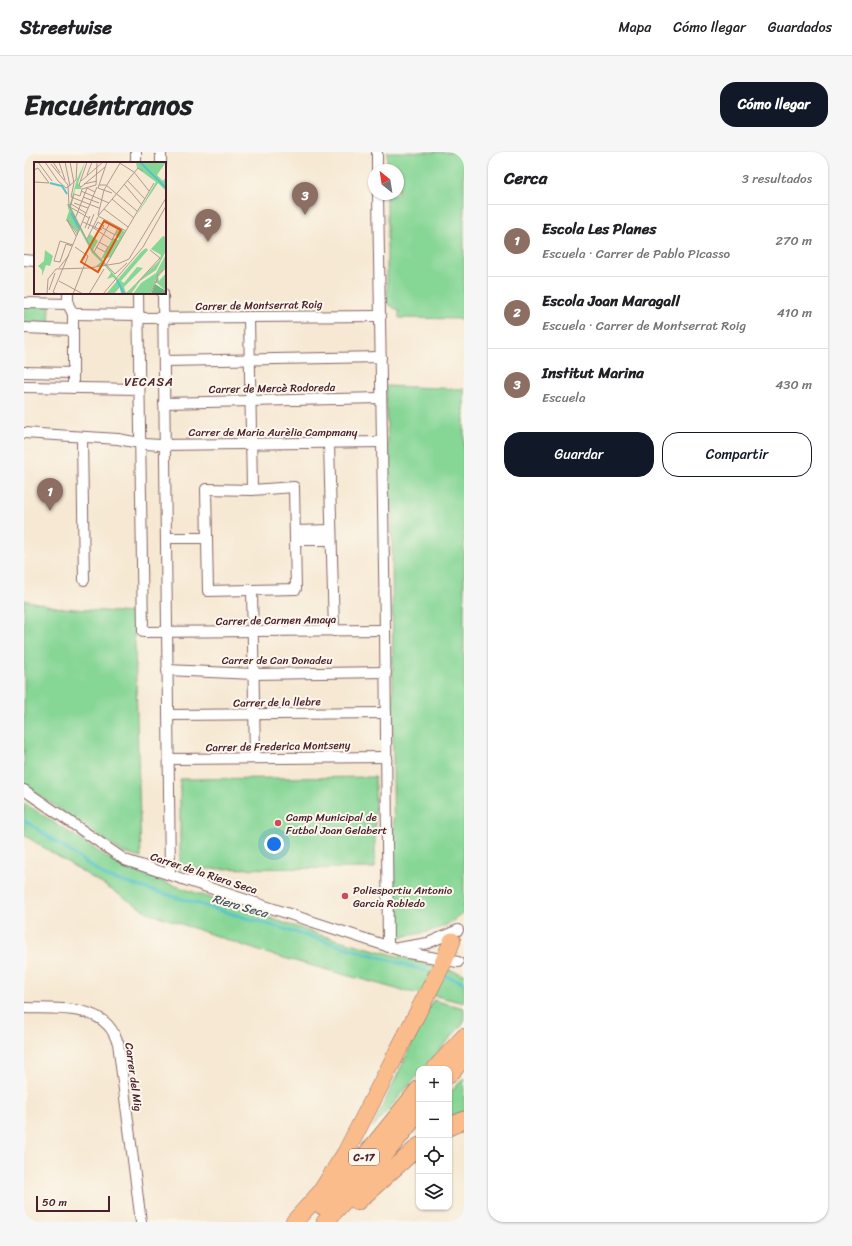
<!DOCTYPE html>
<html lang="es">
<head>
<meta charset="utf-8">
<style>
  :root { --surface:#fff; --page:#f6f6f6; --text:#202124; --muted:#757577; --line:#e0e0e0; --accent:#111827 }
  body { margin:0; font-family:Sriracha,sans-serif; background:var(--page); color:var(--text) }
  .controls { position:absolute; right:12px; bottom:12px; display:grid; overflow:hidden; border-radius:8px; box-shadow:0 1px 3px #0004 }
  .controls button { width:36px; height:36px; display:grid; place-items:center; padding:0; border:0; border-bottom:1px solid var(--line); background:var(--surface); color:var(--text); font:20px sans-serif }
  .compass { position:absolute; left:344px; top:12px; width:36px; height:36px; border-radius:50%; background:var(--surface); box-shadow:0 1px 3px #0004; rotate:330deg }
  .scale { position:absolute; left:12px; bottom:10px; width:74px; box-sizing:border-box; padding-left:4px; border:2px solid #4a1f2b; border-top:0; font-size:11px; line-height:14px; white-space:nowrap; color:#4a1f2b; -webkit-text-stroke:3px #fbf7ec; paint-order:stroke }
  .you { position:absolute; left:250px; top:692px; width:14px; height:14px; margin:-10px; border:3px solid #fff; border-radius:50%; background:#1a73e8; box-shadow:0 0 0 6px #1a73e833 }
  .badge { display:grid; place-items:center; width:26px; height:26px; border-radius:50%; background:var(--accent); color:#fff; font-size:13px; font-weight:700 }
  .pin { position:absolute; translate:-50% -33px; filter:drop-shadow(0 1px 2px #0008) }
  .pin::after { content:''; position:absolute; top:21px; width:14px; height:12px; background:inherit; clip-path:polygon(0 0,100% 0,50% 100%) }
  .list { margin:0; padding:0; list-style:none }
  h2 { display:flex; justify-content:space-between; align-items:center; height:52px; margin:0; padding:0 16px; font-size:17px }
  h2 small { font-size:13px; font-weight:400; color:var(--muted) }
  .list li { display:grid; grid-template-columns:26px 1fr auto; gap:12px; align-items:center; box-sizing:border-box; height:72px; padding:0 16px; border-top:1px solid var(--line) }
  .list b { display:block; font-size:15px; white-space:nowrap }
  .list p { margin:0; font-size:13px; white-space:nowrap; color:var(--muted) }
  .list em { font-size:13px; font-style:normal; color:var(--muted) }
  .actions { display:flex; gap:8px; padding:12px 16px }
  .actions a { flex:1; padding:9px 0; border:1px solid var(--accent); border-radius:16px; text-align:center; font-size:14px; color:var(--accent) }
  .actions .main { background:var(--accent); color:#fff }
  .icon { flex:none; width:22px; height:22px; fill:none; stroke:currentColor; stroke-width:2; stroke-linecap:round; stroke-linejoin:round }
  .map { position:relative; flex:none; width:440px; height:1070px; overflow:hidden; border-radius:16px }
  header { display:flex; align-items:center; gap:24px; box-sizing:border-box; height:56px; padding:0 20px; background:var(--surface); border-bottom:1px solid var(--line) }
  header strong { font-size:19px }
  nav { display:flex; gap:22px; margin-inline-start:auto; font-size:14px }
  .intro { display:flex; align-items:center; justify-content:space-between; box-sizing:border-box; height:96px; padding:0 24px }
  h1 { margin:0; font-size:28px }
  .button { padding:10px 18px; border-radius:16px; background:var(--accent); color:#fff; font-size:14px; font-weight:700 }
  main { display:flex; gap:24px; padding:0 24px }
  aside { flex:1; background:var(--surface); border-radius:16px; box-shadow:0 1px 3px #0004 }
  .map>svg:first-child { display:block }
</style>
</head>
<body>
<header>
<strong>Streetwise</strong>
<nav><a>Mapa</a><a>Cómo llegar</a><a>Guardados</a></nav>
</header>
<div class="intro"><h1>Encuéntranos</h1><a class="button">Cómo llegar</a></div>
<main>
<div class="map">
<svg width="440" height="1070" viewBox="0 0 440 1070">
  <rect width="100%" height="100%" fill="#fbf7ec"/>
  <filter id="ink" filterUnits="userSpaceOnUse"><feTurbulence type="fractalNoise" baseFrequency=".025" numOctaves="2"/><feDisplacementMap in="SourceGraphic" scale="8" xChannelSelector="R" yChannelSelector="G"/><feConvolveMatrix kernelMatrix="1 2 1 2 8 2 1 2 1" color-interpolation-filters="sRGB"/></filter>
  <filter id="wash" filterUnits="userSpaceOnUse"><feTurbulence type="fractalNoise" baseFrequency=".012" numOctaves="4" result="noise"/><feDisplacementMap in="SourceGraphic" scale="16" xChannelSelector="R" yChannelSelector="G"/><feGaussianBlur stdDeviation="0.9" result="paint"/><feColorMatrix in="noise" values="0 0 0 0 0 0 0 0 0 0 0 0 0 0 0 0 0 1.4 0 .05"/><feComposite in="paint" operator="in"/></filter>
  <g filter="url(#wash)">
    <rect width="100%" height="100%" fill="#f6e8d2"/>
    <g fill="#86d695" stroke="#687a60">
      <polygon points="363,0 440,0 440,167 375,166 375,159 363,151 363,42 374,42 374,18 363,18"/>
      <polygon points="0,151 26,151 25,177 0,176"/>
      <path d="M361,234L440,237V761C419,780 397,781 370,786L368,364Z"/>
      <polygon points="0,448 37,456 108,461 111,493 117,706 100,701 0,633"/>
      <polygon points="351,625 351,716 156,717 156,627"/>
      <polygon points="0,651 86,707 131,727 296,783 440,822 440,851 412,844 380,839 238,800 123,760 0,683"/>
      <polygon points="409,848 440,856 440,870 399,917 395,917 395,922 348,976"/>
      <polygon points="440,926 440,959 425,965 425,942"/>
    </g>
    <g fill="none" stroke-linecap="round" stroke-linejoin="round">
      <g stroke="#55c3cb" stroke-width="3">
        <polyline points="0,668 83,725 409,821"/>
        <polyline points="418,823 440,830"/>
      </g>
    </g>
  </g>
  <g filter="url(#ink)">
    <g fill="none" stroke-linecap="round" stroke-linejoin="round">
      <defs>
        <g id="street">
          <polyline points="112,0 112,11"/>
          <polyline points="137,0 137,11"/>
          <polyline points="353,0 353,18"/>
          <polyline points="354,42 361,478 364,795"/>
          <polyline points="0,108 11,109"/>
          <polyline points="44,141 44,152 49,162 49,236"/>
          <polyline points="114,141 119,480 361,478"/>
          <polyline points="139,141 146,723"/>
          <polyline points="0,151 44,152"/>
          <polyline points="49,162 114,163 119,166 357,164"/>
          <polyline points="225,165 228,338"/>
          <polyline points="0,176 49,178"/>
          <polyline points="140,209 357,205"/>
          <polyline points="0,220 49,221"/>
          <polyline points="0,235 115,237"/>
          <polyline points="140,251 357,246"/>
          <polyline points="0,281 94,287 121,292 136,293 358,290"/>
          <polyline points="58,285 60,428"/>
          <polyline points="305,291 310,479"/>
          <polygon points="270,335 272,437 184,439 182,337 228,338"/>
          <polyline points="271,379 307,378"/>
          <polyline points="142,386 183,386"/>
          <polyline points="271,388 307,388"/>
          <polyline points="228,438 231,606"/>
          <polyline points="143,518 229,522 362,520"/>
          <polyline points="144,563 362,561"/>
          <polyline points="145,607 363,605"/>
          <polyline points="0,638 101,708 384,801 434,810"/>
          <polyline points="374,796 404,791 434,778"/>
          <path d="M0,856C27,857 70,852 87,877C90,881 92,887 94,891L117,1070"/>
        </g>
        <g id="highway">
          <polyline points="411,917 440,885"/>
          <polyline points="425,923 440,906"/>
          <polyline points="425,975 440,968"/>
          <polyline points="333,1050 395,994"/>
          <polyline points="298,1054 323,1026 395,937"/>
          <polyline points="270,1070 296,1041 322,1000 420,809 428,789"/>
          <polyline points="301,1070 350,1016 395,960"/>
        </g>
      </defs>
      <use href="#street" stroke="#866565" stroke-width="12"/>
      <use href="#highway" stroke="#866565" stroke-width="18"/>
      <use href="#street" stroke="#fff" stroke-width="10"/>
      <use href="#highway" stroke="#fabc8b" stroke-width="17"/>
    </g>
  </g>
  <g fill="#d1495b" stroke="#fbf7ec" stroke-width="1.5">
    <circle cx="254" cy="671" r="4"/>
    <circle cx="321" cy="744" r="4"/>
  </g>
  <g text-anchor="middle" stroke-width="4" stroke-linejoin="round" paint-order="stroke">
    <rect fill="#fbf7ec" stroke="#7f6065" stroke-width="1" x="325" y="997" width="30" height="16" rx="3"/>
    <g font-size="10" font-weight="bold" fill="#4a1f2b">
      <text x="340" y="1009">C-17</text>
    </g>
    <g font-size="11" fill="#4a1f2b" stroke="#fbf7ec">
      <text transform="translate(235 153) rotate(-1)" y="4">Carrer de Montserrat Roig</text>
      <text transform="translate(248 236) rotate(-1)" y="4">Carrer de Mercè Rodoreda</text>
      <text x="249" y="284">Carrer de Maria Aurèlia Campmany</text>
      <text transform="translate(252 468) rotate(-1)" y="4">Carrer de Carmen Amaya</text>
      <text x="253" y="512">Carrer de Can Donadeu</text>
      <text transform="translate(253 550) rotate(-1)" y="4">Carrer de la llebre</text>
      <text transform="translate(254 594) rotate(-1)" y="4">Carrer de Frederica Montseny</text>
      <text transform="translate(180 721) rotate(18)" y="4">Carrer de la Riera Seca</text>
      <text transform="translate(110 925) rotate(82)" y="4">Carrer del Mig</text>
    </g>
    <g font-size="11" fill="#4a1f2b" stroke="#fbf7ec" text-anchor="start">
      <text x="262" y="669">Camp Municipal de<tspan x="262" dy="13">Futbol Joan Gelabert</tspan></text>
      <text x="329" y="742">Poliesportiu Antonio<tspan x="329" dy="13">Garcia Robledo</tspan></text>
    </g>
    <g font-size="12" letter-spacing="1" fill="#4a1f2b" stroke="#fbf7ec">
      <text x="125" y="234">VECASA</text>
    </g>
    <g font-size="12" font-style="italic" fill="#4e5863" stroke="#fbf7ec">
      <text transform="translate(216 754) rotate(16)" y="4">Riera Seca</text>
    </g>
  </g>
  <g transform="translate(10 10)">
    <rect width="132" height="132" fill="#f6e8d2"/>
    <path d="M51,0L44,21L48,27H41L37,45L36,43L53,77L56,72L64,79L59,88L84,117L107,90L112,86L114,88L87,119L90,121L103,105L109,106L90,125L92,131L125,99L127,93L117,87L129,74L132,75V89L122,108L106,119L97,132H87L86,125L80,132H72L83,119L79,115L73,117L77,111L71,104H62L67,100L58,91L46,68L44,71L32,58L35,49L33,42H36L43,17ZM102,0H132L123,13L129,19L132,15V29L124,21L102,54L122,20L103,6ZM85,66L91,70L77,95L67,97L79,76L84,78L85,76L81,73ZM11,88L19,94L16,104L12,103L8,114V108L4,104L10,99ZM132,92V105L125,111L116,131L99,132L107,121L122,111ZM132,106L124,115L125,119L132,111V129L122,120L123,115L125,112Z" fill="#86d695"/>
    <path d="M121,122L132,129V132H117Z" fill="#6cb77e"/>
    <path fill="none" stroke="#55c3cb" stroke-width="2" d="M106,0L132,26M16,21L28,24L33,32M37,51L45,66M83,118L90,132"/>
    <path fill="none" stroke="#b1988f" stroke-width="1" d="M4,0L18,19M11,0L24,19L32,26L34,25M19,0L26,11M25,0L31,18M31,0L36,24M36,0L40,21L37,35L65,46M84,0L100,10L115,29M17,2L34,23L35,44L58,88L81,112L93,101M0,8L4,6L15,21M53,13L58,0M93,18L111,37M47,19L69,0M0,20L15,21M50,22L63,19M90,22L107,42M62,23L63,0M65,23H72L103,49M34,25L42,18L43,0M47,25L71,5M47,25L45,23L53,0M64,26L78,31M64,26L73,0M48,27L46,34L40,32L36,45L55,56M48,27L62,23M47,29L75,41M49,35L65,41M78,37L100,56M40,41L54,46M37,42L52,51M70,47L94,65M64,53L70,28L86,1M64,54L104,6L109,9M64,54L92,69M41,57L53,26L61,30M49,60L67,68M58,65L78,78L84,66M61,65L64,60L70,64L67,68M51,66L56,54M69,66L81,73M54,67L60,52M42,74L33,58L44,73M53,77L64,55M38,84L32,82L26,100L20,99L26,79L39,83M62,85L71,90L74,85L65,80M60,90L76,61M72,103L120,21M25,106L35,93M25,119L49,132M103,121L126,96L116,88M122,121L124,112L132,106M15,128L21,111M21,131L19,130L63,25M13,132L14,117L22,107L55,106L86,101L95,97L132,36M39,132L54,94L41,85M55,132L70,107M69,132L109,85L132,44M116,132L122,119"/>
    <path fill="#e0560e" fill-opacity="0.15" stroke="#e0560e" stroke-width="2" d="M70,59L87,68L64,110L47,100Z"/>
    <rect width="132" height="132" fill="none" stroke="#4a1f2b" stroke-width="2"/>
  </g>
</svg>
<div class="controls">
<button>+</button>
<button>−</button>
<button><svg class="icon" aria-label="locate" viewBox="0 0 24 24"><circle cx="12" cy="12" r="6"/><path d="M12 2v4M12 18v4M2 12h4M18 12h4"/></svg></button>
<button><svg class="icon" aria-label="layers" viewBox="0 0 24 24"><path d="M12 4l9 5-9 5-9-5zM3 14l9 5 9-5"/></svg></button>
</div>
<svg class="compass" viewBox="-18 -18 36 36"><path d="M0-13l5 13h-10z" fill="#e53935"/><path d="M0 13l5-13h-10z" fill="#757577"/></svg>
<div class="scale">50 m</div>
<div class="you"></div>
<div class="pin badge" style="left:26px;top:359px;background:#8d6e63">1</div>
<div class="pin badge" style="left:184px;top:90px;background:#8d6e63">2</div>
<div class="pin badge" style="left:281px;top:63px;background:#8d6e63">3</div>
</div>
<aside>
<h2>Cerca<small>3 resultados</small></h2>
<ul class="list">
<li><span class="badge" style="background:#8d6e63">1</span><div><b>Escola Les Planes</b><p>Escuela · Carrer de Pablo Picasso</p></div><em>270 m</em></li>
<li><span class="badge" style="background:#8d6e63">2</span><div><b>Escola Joan Maragall</b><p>Escuela · Carrer de Montserrat Roig</p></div><em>410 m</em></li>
<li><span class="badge" style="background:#8d6e63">3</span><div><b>Institut Marina</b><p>Escuela</p></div><em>430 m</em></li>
</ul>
<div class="actions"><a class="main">Guardar</a><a>Compartir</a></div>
</aside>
</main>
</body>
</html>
